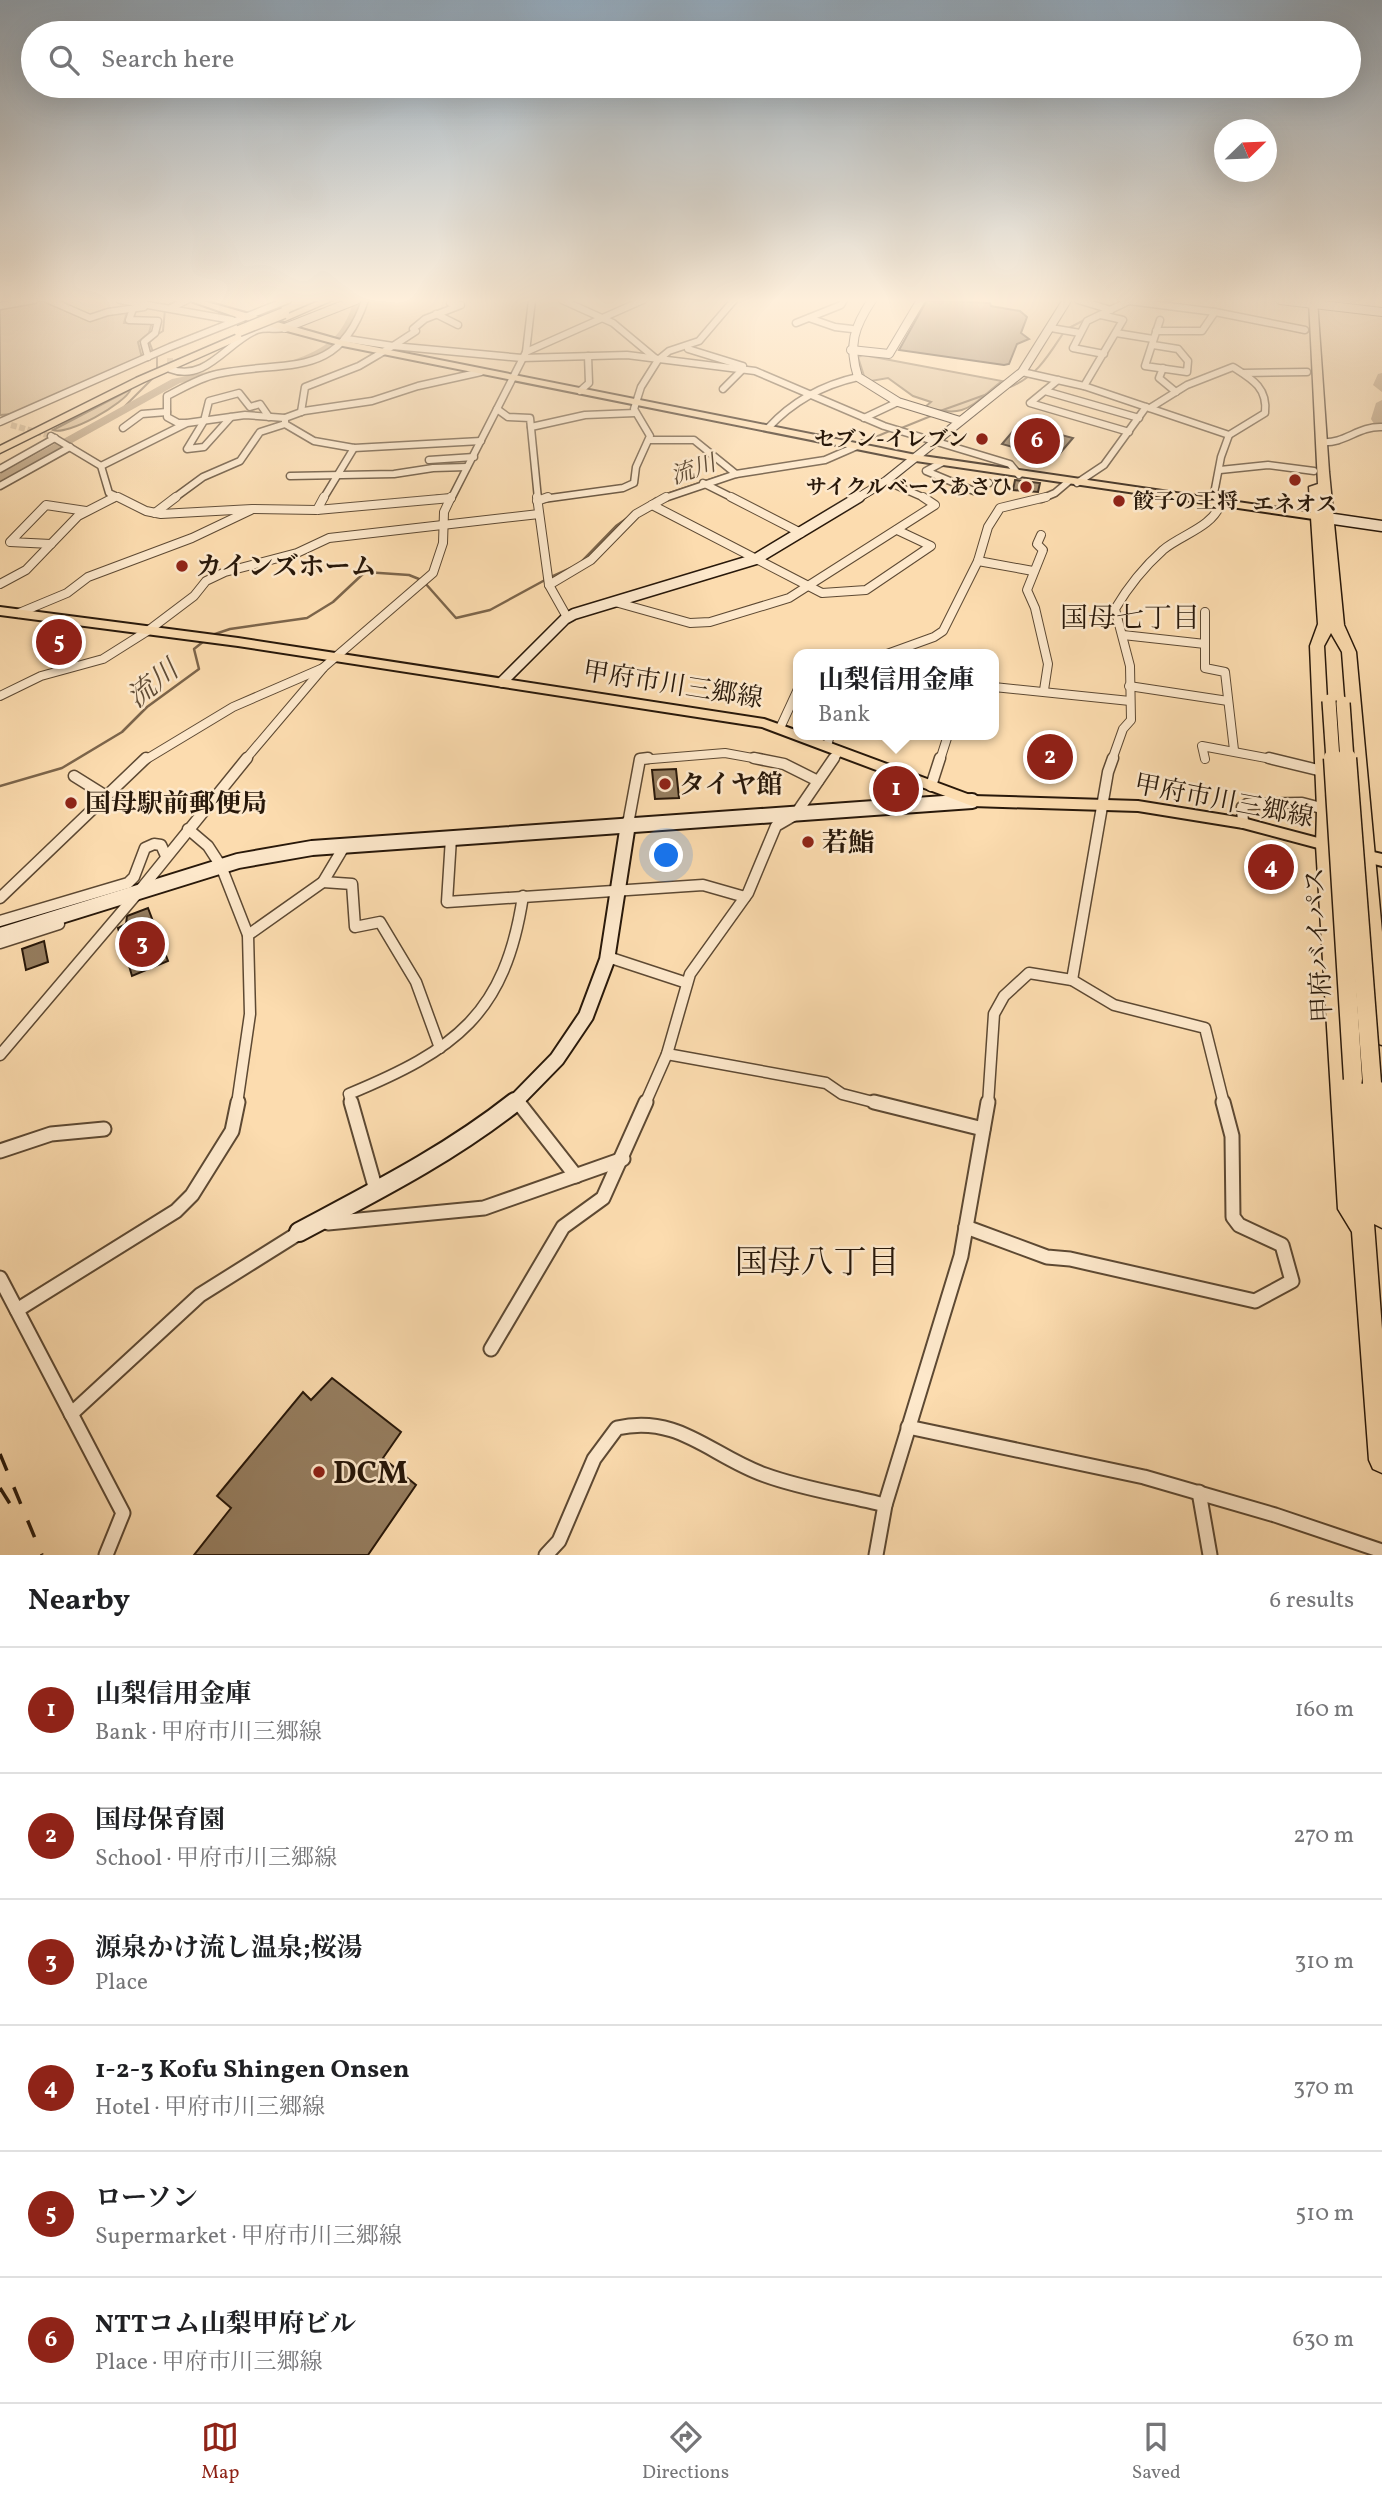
<!DOCTYPE html>
<html lang="en">
<head>
<meta charset="utf-8">
<style>
  :root { --surface:#fff; --page:#f2f2f2; --text:#202124; --muted:#757577; --line:#e0e0e0; --accent:#8f2418 }
  body { margin:0; font-family:Vollkorn,"Noto Serif JP",serif; background:var(--page); color:var(--text) }
  .compass { position:absolute; left:1214px; top:119px; width:63px; height:63px; border-radius:50%; background:var(--surface); box-shadow:0 7px 28px #0002; rotate:67deg }
  .you { position:absolute; left:667px; top:856px; width:24px; height:24px; margin:-18px; border:5px solid #fff; border-radius:50%; background:#1a73e8; box-shadow:0 0 0 10px #1a73e833 }
  .badge { display:grid; place-items:center; width:46px; height:46px; border-radius:50%; background:var(--accent); color:#fff; font-size:23px; font-weight:700 }
  .pin { position:absolute; translate:-50% -50%; border:4px solid #fff; box-shadow:0 2px 7px #0006 }
  .popup { position:absolute; left:793px; top:649px; width:206px; height:91px; box-sizing:border-box; display:grid; place-content:center; border-radius:14px; background:var(--surface); filter:drop-shadow(0 2px 5px #0005); font-size:23px; white-space:nowrap; color:var(--muted) }
  .popup b { font-size:26px; color:var(--text) }
  .popup::after { content:''; position:absolute; left:50%; top:100%; margin-left:-14px; border:14px solid transparent; border-top-color:var(--surface) }
  .list { margin:0; padding:0; list-style:none }
  h2 { display:flex; justify-content:space-between; align-items:center; height:91px; margin:0; padding:0 28px; font-size:30px }
  h2 small { font-size:23px; font-weight:400; color:var(--muted) }
  .list li { display:grid; grid-template-columns:46px 1fr auto; gap:21px; align-items:center; box-sizing:border-box; height:126px; padding:0 28px; border-top:2px solid var(--line) }
  .list b { display:block; font-size:26px; white-space:nowrap }
  .list p { margin:0; font-size:23px; white-space:nowrap; color:var(--muted) }
  .list em { font-size:23px; font-style:normal; color:var(--muted) }
  .icon { flex:none; width:38px; height:38px; fill:none; stroke:currentColor; stroke-width:2; stroke-linecap:round; stroke-linejoin:round }
  .map { position:relative; flex:none; width:1382px; height:1555px; overflow:hidden }
  .search { position:absolute; background:var(--surface); box-shadow:0 7px 28px #0002; left:21px; right:21px; top:21px; height:77px; display:flex; align-items:center; gap:18px; box-sizing:border-box; padding:0 24px; border-radius:38px; color:var(--muted); font-size:26px }
  .sheet { height:847px; background:var(--surface) }
  nav { display:flex; justify-content:space-around; align-items:center; box-sizing:border-box; height:98px; border-top:2px solid var(--line); background:var(--surface); font-size:19px; color:var(--muted) }
  nav a { display:grid; justify-items:center; gap:4px }
  nav .on { color:var(--accent) }
  .map>svg:first-child { display:block }
</style>
</head>
<body>
<div class="map">
<svg width="1382" height="1555" viewBox="0 0 1382 1555">
  <rect width="100%" height="100%" fill="#fcdcaf"/>
  <filter id="stains"><feTurbulence type="fractalNoise" baseFrequency=".00286" numOctaves="4"/><feColorMatrix values="0 0 0 0 .2 0 0 0 0 .09 0 0 0 0 .02 0 0 0 .5 -.17"/></filter>
  <radialGradient id="worn" r=".72"><stop offset=".6" stop-color="#630" stop-opacity="0"/><stop offset="1" stop-color="#630" stop-opacity=".3"/></radialGradient>
  <g fill="#d8bb93" stroke="#806a4e" stroke-width="2">
    <polygon points="43,301 87,320 108,313 127,312 124,323 152,322 149,333 138,342 142,358 14,414 0,415 0,307"/>
    <path d="M863,355L1002,381C970,406 967,419 925,407L931,402L913,396L888,378L871,381L864,376L858,357Z"/>
    <path d="M131,389C125,404 67,436 53,430Z"/>
  </g>
  <g fill="none" stroke-linecap="round" stroke-linejoin="round">
    <g stroke="#7c654b" stroke-width="2">
      <polyline points="167,306 178,300"/>
      <polyline points="1069,328 1088,318"/>
      <polyline points="155,336 163,331 165,309"/>
      <polyline points="149,341 153,352"/>
      <polyline points="157,356 157,369"/>
      <path d="M1010,387C1037,376 1048,356 1064,332"/>
      <polyline points="122,409 153,378"/>
      <polyline points="940,411 993,392"/>
      <polyline points="899,429 931,416"/>
      <polyline points="866,441 892,430"/>
      <polyline points="747,469 771,466"/>
      <polyline points="666,494 732,472"/>
    </g>
    <g stroke="#7c654b" stroke-width="2.5">
      <polyline points="582,561 616,526 656,498"/>
      <polyline points="551,577 571,568"/>
      <polyline points="425,583 456,618 490,610 545,580"/>
      <polyline points="212,635 230,629 307,618 333,602 365,572 409,575 419,579"/>
      <polyline points="0,786 62,768 122,732 147,707 199,669 194,649 204,641"/>
    </g>
    <g fill="#b49977" fill-rule="evenodd">
      <path d="M354,300H364C356,327 344,347 317,358C309,362 300,366 291,365V361C327,348 343,337 354,300Z"/>
      <polygon points="232,367 236,368 236,372 180,383 0,483 0,474 172,379"/>
      <polygon points="1382,373 1382,392 1373,385 1378,374"/>
      <polygon points="1382,400 1382,431 1378,430 1371,419 1376,403"/>
    </g>
  </g>
  <g fill="#967e60" stroke="#28180a" stroke-width="2">
    <polygon points="927,300 990,303 991,306 1020,311 1027,317 1021,333 1029,339 1017,344 1009,364 1004,365 899,350"/>
    <polygon points="1019,424 1073,438 1055,459 1002,444"/>
    <polygon points="1015,480 1040,483 1038,492 1013,490"/>
    <polygon points="676,769 679,798 655,799 652,770"/>
    <polygon points="148,908 168,961 132,976 118,928 126,924 127,916"/>
    <polygon points="44,941 48,962 26,970 22,949"/>
    <polygon points="332,1378 401,1432 383,1458 416,1485 368,1555 194,1555 231,1508 217,1496 303,1392 311,1400"/>
  </g>
  <g fill="none" stroke-linecap="round" stroke-linejoin="round">
    <g stroke="#d2b58e" stroke-width="6" stroke-dasharray="6 2.5" stroke-linecap="butt">
      <polyline points="170,358 170,369"/>
      <polyline points="11,425 51,436"/>
    </g>
    <defs>
      <g id="street-far3">
        <polyline points="49,300 90,318 108,312 144,307"/>
        <polyline points="120,300 232,320"/>
        <polyline points="562,300 613,323 655,358"/>
        <polyline points="1078,300 1111,310"/>
        <polyline points="1129,301 1215,312 1305,330"/>
        <polyline points="0,306 34,300"/>
        <polyline points="171,308 187,300"/>
        <polyline points="133,309 129,320 158,321 155,333 144,342 148,357"/>
        <polyline points="436,314 458,325"/>
        <polyline points="809,318 835,327 852,329"/>
        <polyline points="796,323 841,305 844,300"/>
        <polyline points="1051,328 1080,333"/>
        <polyline points="1156,331 1202,331 1215,312"/>
        <polyline points="1116,333 1153,339"/>
        <polyline points="347,339 393,346 416,331 413,329 425,319 461,305 450,303 455,300"/>
        <polyline points="1153,345 1178,349 1188,361 1187,372 1145,366 1160,320"/>
        <polyline points="688,349 743,366"/>
        <polyline points="526,352 643,300"/>
        <polyline points="1104,354 1073,348 1087,321 1131,300"/>
        <polyline points="1163,368 1159,378 1176,392"/>
        <path d="M170,369C206,383 228,341 257,330C266,327 276,330 285,328"/>
        <polyline points="1022,372 1084,386 1229,435"/>
        <polyline points="1243,373 1307,372"/>
        <polyline points="1058,380 1030,403 1129,432"/>
        <polyline points="1084,386 1123,320 1101,315"/>
        <polyline points="723,389 742,370"/>
        <polyline points="580,391 589,383 588,356"/>
        <polyline points="1045,391 1139,418"/>
        <path d="M1150,408L1187,385L1233,367C1252,379 1268,388 1265,413L1229,435L1221,457L1213,499"/>
        <polyline points="497,409 508,417 530,418 538,499"/>
        <polyline points="301,412 305,387 359,366 393,346 522,358 627,355 755,371 884,426 1010,464 1019,475"/>
        <polyline points="231,417 204,447 187,449 204,421 209,401 239,393 250,407 260,404 269,417"/>
        <polyline points="285,418 285,424 314,441 354,448 481,441"/>
        <polyline points="864,418 898,402"/>
        <polyline points="0,422 170,347 288,300"/>
        <path d="M185,423H178L167,417V396C183,388 199,378 217,374C284,359 338,382 365,300"/>
        <polyline points="531,427 585,415 635,413"/>
        <polyline points="123,428 142,414 167,412"/>
        <path d="M768,428C793,401 822,385 858,377"/>
        <polyline points="51,436 101,466 109,493 122,499"/>
        <polyline points="649,440 694,440 736,474"/>
        <path d="M1322,442C1345,444 1358,426 1382,427"/>
        <polyline points="429,460 474,457"/>
        <polyline points="943,462 926,471 974,491 989,483"/>
        <polyline points="101,466 187,423 245,415 285,418 304,411 372,401 418,386 481,372"/>
        <polyline points="0,469 55,438"/>
        <polyline points="1220,470 1268,465 1314,471"/>
        <polyline points="290,476 394,474 433,468 467,467"/>
        <polyline points="886,481 927,499"/>
        <polyline points="703,483 735,499"/>
        <polyline points="1077,483 1104,465 1146,407"/>
        <polyline points="0,486 70,447"/>
        <polyline points="112,499 116,497"/>
        <polyline points="173,499 203,477 240,461 260,432 285,424"/>
        <polyline points="323,499 354,448"/>
        <polyline points="437,499 451,498"/>
        <polyline points="451,499 526,352 532,300"/>
        <polyline points="543,499 623,488 634,483 636,467 650,436 634,409 641,387 658,360 669,351 699,341 734,300"/>
        <polyline points="662,499 736,474 825,460 864,443"/>
        <polyline points="1041,499 1055,493 1068,482"/>
      </g>
      <g id="street-far2">
        <polyline points="118,497 146,511 161,514 252,509 317,510 451,498"/>
        <polyline points="537,497 549,585 567,617"/>
        <polyline points="731,497 801,533"/>
        <polyline points="537,501 548,497"/>
        <polyline points="1212,502 1213,497"/>
        <polyline points="652,505 822,593 866,590 931,546 897,530"/>
        <polyline points="317,510 324,497"/>
        <polyline points="155,513 176,497"/>
        <polyline points="1041,535 1037,544 1043,550 1027,590 1035,608 1048,664 1044,690"/>
        <polyline points="51,544 10,542 46,505 86,511"/>
        <polyline points="978,561 1033,571"/>
        <polyline points="0,584 26,570 78,516 115,497"/>
        <polyline points="549,585 591,560 636,514 666,497"/>
        <polyline points="615,602 690,623 710,622 789,598 935,505 923,497"/>
        <polyline points="1205,612 1205,668 1225,672 1234,750"/>
        <polyline points="19,613 67,593 88,577 192,538 251,510"/>
        <polyline points="1123,635 1205,644"/>
        <polyline points="887,654 934,637 943,631 978,561 988,527 1000,508 1046,497"/>
        <polyline points="1129,686 1228,701"/>
        <polyline points="994,687 1130,701"/>
        <polyline points="0,696 41,676 103,659 149,630 194,596 206,581 225,572 297,553 329,538 539,514"/>
        <polyline points="780,728 798,689"/>
        <polyline points="827,746 830,735"/>
        <polyline points="1205,759 1202,746 1277,760"/>
        <polyline points="145,760 233,707 323,668"/>
        <polyline points="245,760 324,667 433,573 443,543 444,512 451,497"/>
        <polyline points="640,760 725,753 764,760"/>
        <polyline points="833,760 839,751"/>
        <polyline points="940,760 948,735"/>
        <path d="M1112,760L1123,729L1131,720L1130,666L1115,609C1128,587 1144,567 1163,550C1182,534 1212,528 1221,503"/>
      </g>
      <g id="street-far1">
        <polyline points="754,758 784,764 818,781"/>
        <polyline points="1269,758 1322,771"/>
        <polyline points="74,776 106,796"/>
        <polyline points="931,786 940,758"/>
        <polyline points="1243,823 1242,807 1247,804 1302,803 1325,809"/>
        <polyline points="628,824 640,759 648,758"/>
        <polyline points="188,829 208,846 221,866 248,935 250,1014 237,1104"/>
        <polyline points="451,838 447,902 703,885 745,897"/>
        <polyline points="323,882 352,884 355,927 380,922 416,982 440,1048"/>
        <polyline points="0,898 146,758"/>
        <polyline points="0,921 128,883 134,877 145,848 154,844 161,845 166,856"/>
        <polyline points="248,935 323,882 345,845"/>
        <polyline points="0,943 59,924"/>
        <polyline points="608,957 687,983"/>
        <polyline points="1072,980 1108,772 1113,758"/>
        <polyline points="667,1054 826,1083 842,1094 881,1104"/>
        <polyline points="0,1055 141,889 247,758"/>
        <path d="M352,1104L349,1094C455,1050 505,1015 523,896"/>
        <polyline points="645,1104 667,1054 690,974 748,893 776,826 795,815 834,758"/>
        <polyline points="988,1104 994,1014 1004,996 1029,973 1072,980 1114,1005 1205,1028 1224,1104"/>
      </g>
      <g id="street">
        <polyline points="351,1102 376,1190"/>
        <polyline points="518,1102 576,1176"/>
        <polyline points="874,1102 983,1129"/>
        <polyline points="0,1151 51,1134 104,1129"/>
        <polyline points="328,1223 484,1208 623,1159"/>
        <polyline points="966,1227 1047,1257 1070,1259 1255,1301 1292,1281 1282,1245 1239,1225 1233,1217 1232,1136 1223,1102"/>
        <polyline points="966,1227 988,1102"/>
        <polyline points="0,1278 123,1513 106,1555"/>
        <polyline points="17,1310 176,1211 192,1195 232,1131 238,1102"/>
        <polyline points="491,1349 563,1227 603,1198 646,1102"/>
        <polyline points="71,1414 200,1295 302,1231"/>
        <polyline points="908,1427 1144,1477 1275,1515 1382,1551"/>
        <polyline points="1199,1492 1210,1555"/>
        <path d="M546,1555L559,1541L594,1459L617,1428C679,1414 711,1456 765,1475C803,1489 846,1495 885,1505"/>
        <polyline points="876,1555 885,1505 961,1256 966,1227"/>
      </g>
      <g id="secondary-far3">
        <path d="M872,300C854,327 848,345 858,377L898,402L960,421"/>
        <polyline points="1280,300 1382,312"/>
        <polyline points="285,328 356,300"/>
        <polyline points="851,350 889,354 921,300"/>
        <polyline points="856,499 886,481 1022,372 1067,300"/>
      </g>
      <g id="secondary-far2">
        <polyline points="1327,518 1382,526"/>
        <polyline points="502,682 565,619 574,614 756,559 859,497"/>
      </g>
      <g id="secondary-far1">
        <polyline points="0,935 238,861 312,848 972,801"/>
        <polyline points="513,1104 557,1059 586,1016 607,960 628,824"/>
      </g>
      <path id="secondary" d="M299,1232C374,1192 448,1155 515,1102"/>
      <g id="primary">
        <polygon points="188,300 200,300 344,341 916,455 1327,515 1332,518 1327,521 916,461 343,346 242,319"/>
        <polygon points="0,607 238,638 764,719 798,731 798,735 809,735 973,796 1138,801 1243,818 1333,842 1338,843 1340,847 1338,851 1333,852 1243,828 1138,811 972,806 762,727 238,646 0,615"/>
        <polygon points="1356,848 1382,854 1382,866 1351,858 1349,854 1351,850"/>
      </g>
      <g id="highway">
        <polygon points="321,300 333,300 285,321 277,319"/>
        <polygon points="1309,300 1317,300 1329,472 1344,625 1356,652 1382,932 1382,1045 1375,1043 1372,1037 1342,652 1331,633 1324,646 1333,809 1332,845 1350,1071 1360,1073 1363,1080 1365,1077 1372,1074 1379,1077 1382,1083 1382,1228 1374,1224 1382,1329 1382,1473 1373,1469 1369,1460 1352,1232 1338,1209 1316,845 1317,809 1310,646 1318,624 1309,487 1318,484"/>
        <polygon points="238,334 241,335 241,339 144,382 0,453 0,446 136,378"/>
      </g>
    </defs>
    <use href="#street-far3" stroke="#5d4933" stroke-width="9"/>
    <use href="#street-far2" stroke="#5d4933" stroke-width="10"/>
    <use href="#street-far1" stroke="#5d4933" stroke-width="13"/>
    <use href="#street" stroke="#5d4933" stroke-width="17"/>
    <use href="#secondary-far3" stroke="#28180a" stroke-width="10"/>
    <use href="#secondary-far2" stroke="#28180a" stroke-width="13"/>
    <use href="#secondary-far1" stroke="#28180a" stroke-width="18"/>
    <use href="#secondary" stroke="#28180a" stroke-width="22"/>
    <use href="#primary" stroke="#28180a" stroke-width="4"/>
    <use href="#highway" stroke="#28180a" stroke-width="3"/>
    <use href="#street-far3" stroke="#fde8cb" stroke-width="6"/>
    <use href="#street-far2" stroke="#fde8cb" stroke-width="8"/>
    <use href="#street-far1" stroke="#fde8cb" stroke-width="10"/>
    <use href="#street" stroke="#fde8cb" stroke-width="13"/>
    <use href="#secondary-far3" stroke="#fde8cb" stroke-width="8"/>
    <use href="#secondary-far2" stroke="#fde8cb" stroke-width="10"/>
    <use href="#secondary-far1" stroke="#fde8cb" stroke-width="14"/>
    <use href="#secondary" stroke="#fde8cb" stroke-width="18"/>
    <use href="#primary" fill="#fcdcaf" fill-rule="evenodd"/>
    <use href="#highway" fill="#fcdcaf" fill-rule="evenodd"/>
    <g stroke="#28180a" stroke-width="3.5" stroke-dasharray="18 18" stroke-linecap="butt">
      <polyline points="0,1454 42,1555"/>
      <polyline points="0,1488 19,1518"/>
    </g>
    <defs>
      <polyline id="highway-bridge-far2" points="239,331 284,313"/>
      <g id="highway-bridge-far1">
        <polyline points="1329,701 1333,760"/>
        <polyline points="1343,703 1347,760"/>
      </g>
      <g id="highway-bridge">
        <polyline points="1333,758 1353,1079"/>
        <polyline points="1347,758 1372,1083"/>
      </g>
    </defs>
    <use href="#highway-bridge-far2" stroke="#28180a" stroke-width="13" stroke-linecap="butt"/>
    <use href="#highway-bridge-far1" stroke="#28180a" stroke-width="16" stroke-linecap="butt"/>
    <use href="#highway-bridge" stroke="#28180a" stroke-width="21" stroke-linecap="butt"/>
    <use href="#highway-bridge-far2" stroke="#fcdcaf" stroke-width="10"/>
    <use href="#highway-bridge-far1" stroke="#fcdcaf" stroke-width="13"/>
    <use href="#highway-bridge" stroke="#fcdcaf" stroke-width="18"/>
  </g>
  <linearGradient id="sky" x2="0" y2="1"><stop stop-color="#93a9bb"/><stop offset="0.58" stop-color="#feefdb"/><stop offset="1" stop-color="#feefdb" stop-opacity="0"/></linearGradient>
  <rect width="1382" height="518" fill="url(#sky)"/>
  <g fill="#8f2418" stroke="#fde8cb" stroke-width="2.5">
    <circle cx="982" cy="439" r="7"/>
    <circle cx="1295" cy="480" r="7"/>
    <circle cx="1026" cy="487" r="7"/>
    <circle cx="1119" cy="501" r="7"/>
    <circle cx="182" cy="566" r="7"/>
    <circle cx="665" cy="784" r="7"/>
    <circle cx="71" cy="803" r="7"/>
    <circle cx="808" cy="842" r="7"/>
    <circle cx="319" cy="1472" r="7"/>
  </g>
  <g text-anchor="middle" stroke-width="5" stroke-linejoin="round" paint-order="stroke">
    <g font-size="21" font-weight="bold" fill="#28180a" stroke="#fde8cb" text-anchor="end">
      <text x="968" y="446">セブン-イレブン</text>
      <text x="1012" y="494">サイクルベースあさひ</text>
      <text x="1133" y="508" text-anchor="start">餃子の王将</text>
      <text x="1295" y="511" text-anchor="middle">エネオス</text>
    </g>
    <g font-size="23" font-style="italic" fill="#604c36" stroke="#fde8cb">
      <text transform="translate(693 469) rotate(-19)" y="8">流川</text>
    </g>
    <g font-size="26" font-weight="bold" fill="#28180a" stroke="#fde8cb" text-anchor="start">
      <text x="196" y="575">カインズホーム</text>
      <text x="679" y="793">タイヤ館</text>
      <text x="85" y="812">国母駅前郵便局</text>
      <text x="822" y="851">若鮨</text>
    </g>
    <g font-size="26" fill="#28180a" stroke="#fde8cb">
      <text transform="translate(673 684) rotate(9)" y="9">甲府市川三郷線</text>
      <text transform="translate(1224 800) rotate(11)" y="9">甲府市川三郷線</text>
      <text transform="translate(1318 945) rotate(-93)" y="9">甲府バイパス</text>
    </g>
    <g font-size="28" fill="#28180a" stroke="#fde8cb">
      <text x="1130" y="627">国母七丁目</text>
    </g>
    <g font-size="28" font-style="italic" fill="#604c36" stroke="#fde8cb">
      <text transform="translate(152 683) rotate(-39)" y="10">流川</text>
    </g>
    <g font-size="32" font-weight="bold" fill="#28180a" stroke="#fde8cb" text-anchor="start">
      <text x="333" y="1483">DCM</text>
    </g>
    <g font-size="33" fill="#28180a" stroke="#fde8cb">
      <text x="817" y="1273">国母八丁目</text>
    </g>
  </g>
  <rect width="100%" height="100%" filter="url(#stains)"/>
  <rect width="100%" height="100%" fill="url(#worn)"/>
</svg>
<svg class="compass" viewBox="-18 -18 36 36"><path d="M0-13l5 13h-10z" fill="#e53935"/><path d="M0 13l5-13h-10z" fill="#757577"/></svg>
<div class="you"></div>
<div class="pin badge" style="left:896px;top:789px">1</div>
<div class="popup"><b>山梨信用金庫</b>Bank</div>
<div class="pin badge" style="left:1050px;top:757px">2</div>
<div class="pin badge" style="left:142px;top:944px">3</div>
<div class="pin badge" style="left:1271px;top:867px">4</div>
<div class="pin badge" style="left:59px;top:642px">5</div>
<div class="pin badge" style="left:1037px;top:441px">6</div>
<div class="search"><svg class="icon" aria-label="search" viewBox="0 0 24 24"><circle cx="10" cy="10" r="6"/><path d="M15 15l6 6"/></svg>Search here</div>
</div>
<section class="sheet">
<h2>Nearby<small>6 results</small></h2>
<ul class="list">
<li><span class="badge">1</span><div><b>山梨信用金庫</b><p>Bank · 甲府市川三郷線</p></div><em>160 m</em></li>
<li><span class="badge">2</span><div><b>国母保育園</b><p>School · 甲府市川三郷線</p></div><em>270 m</em></li>
<li><span class="badge">3</span><div><b>源泉かけ流し温泉;桜湯</b><p>Place</p></div><em>310 m</em></li>
<li><span class="badge">4</span><div><b>1-2-3 Kofu Shingen Onsen</b><p>Hotel · 甲府市川三郷線</p></div><em>370 m</em></li>
<li><span class="badge">5</span><div><b>ローソン</b><p>Supermarket · 甲府市川三郷線</p></div><em>510 m</em></li>
<li><span class="badge">6</span><div><b>NTTコム山梨甲府ビル</b><p>Place · 甲府市川三郷線</p></div><em>630 m</em></li>
</ul>
</section>
<nav>
<a class="on"><svg class="icon" aria-label="map" viewBox="0 0 24 24"><path d="M3 6l6-2 6 2 6-2v14l-6 2-6-2-6 2zM9 4v14M15 6v14"/></svg>Map</a>
<a><svg class="icon" aria-label="directions" viewBox="0 0 24 24"><path d="M12 3l9 9-9 9-9-9zM9 14v-3h6M13 9l2 2-2 2"/></svg>Directions</a>
<a><svg class="icon" aria-label="saved" viewBox="0 0 24 24"><path d="M7 4h10v16l-5-4-5 4z"/></svg>Saved</a>
</nav>
</body>
</html>
